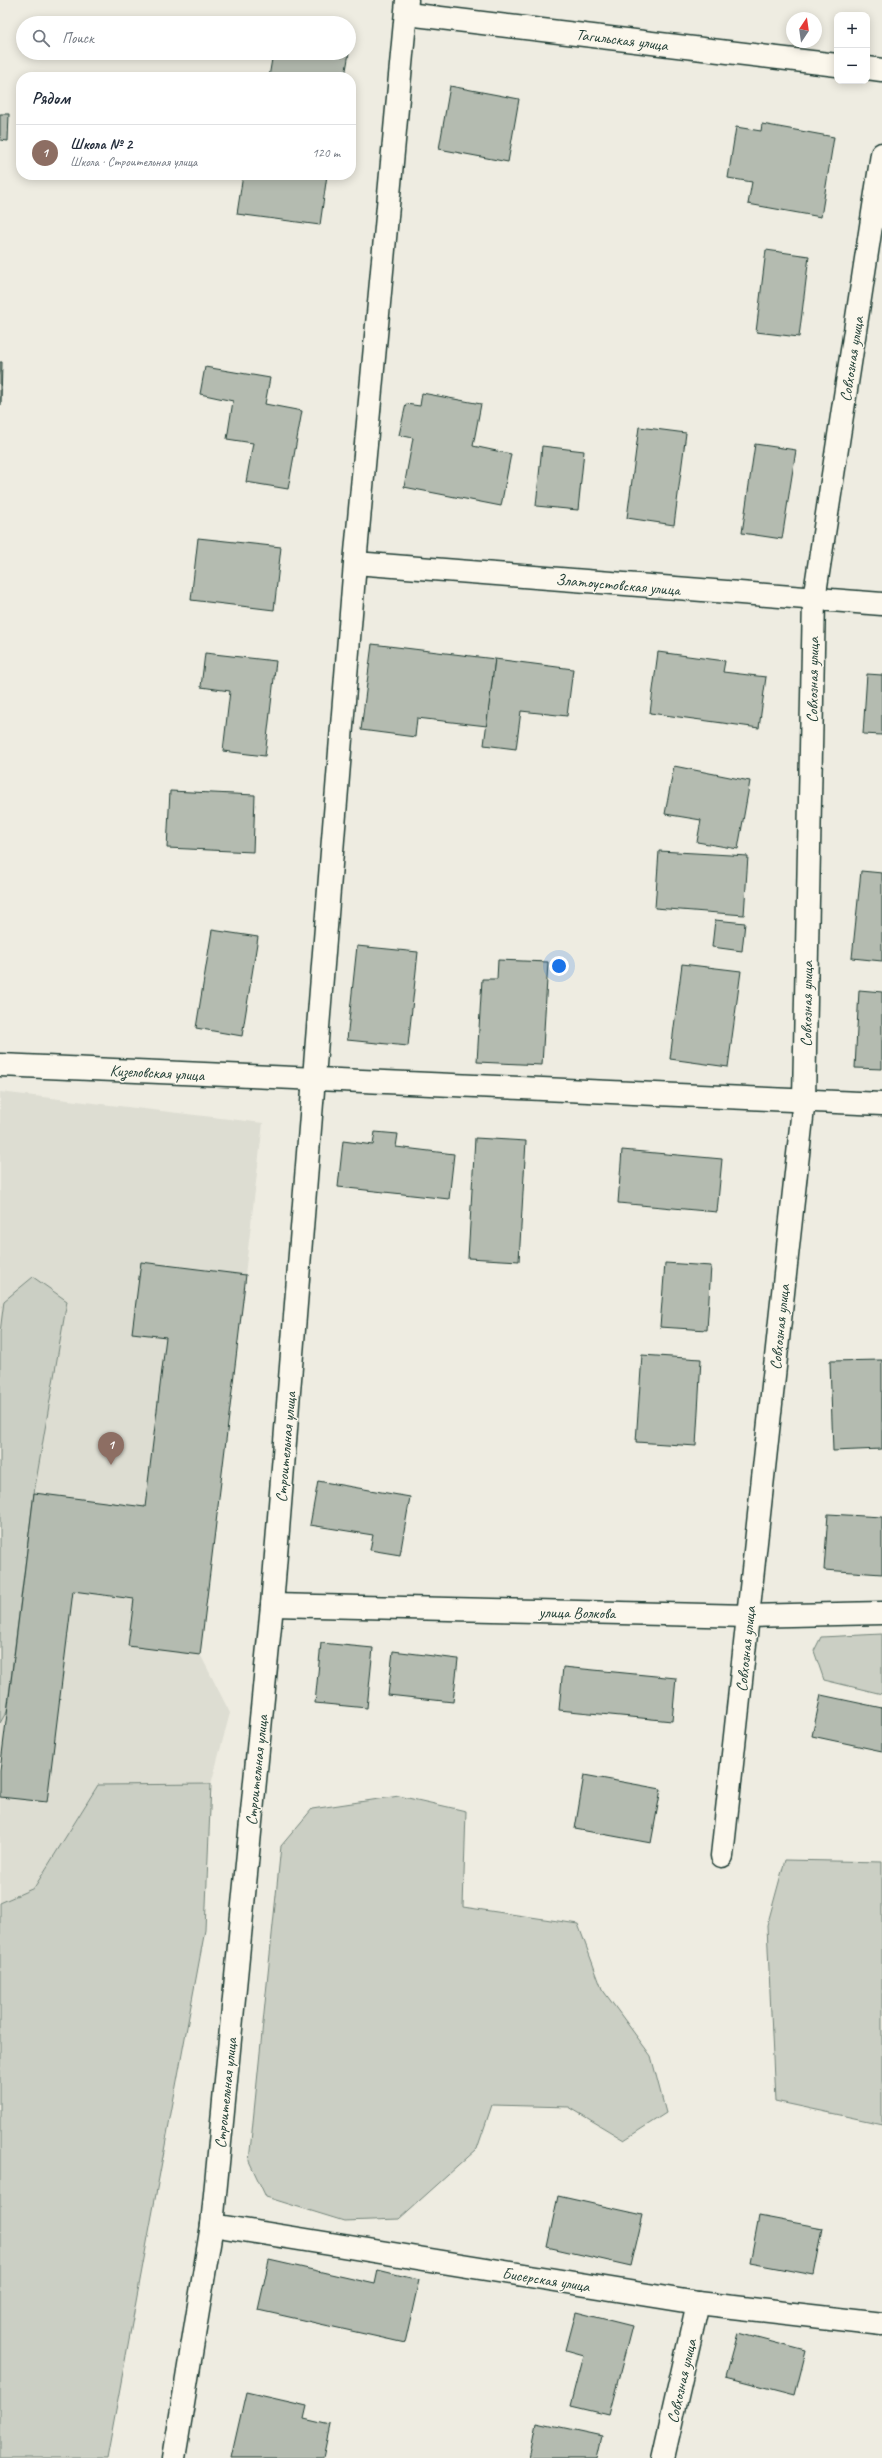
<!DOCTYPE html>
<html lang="ru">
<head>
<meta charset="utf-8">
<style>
  :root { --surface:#fff; --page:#f2f2f3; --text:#1f2937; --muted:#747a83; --line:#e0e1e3; --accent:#1f3d34 }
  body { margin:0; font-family:Caveat,sans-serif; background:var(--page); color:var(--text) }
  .controls { position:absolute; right:12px; top:12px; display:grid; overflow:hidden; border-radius:8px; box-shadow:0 2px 10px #0003 }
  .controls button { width:36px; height:36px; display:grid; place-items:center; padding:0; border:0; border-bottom:1px solid var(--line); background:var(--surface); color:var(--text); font:20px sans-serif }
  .compass { position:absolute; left:786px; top:12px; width:36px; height:36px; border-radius:50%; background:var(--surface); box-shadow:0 2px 10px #0003; rotate:13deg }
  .you { position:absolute; left:559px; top:966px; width:14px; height:14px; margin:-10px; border:3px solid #fff; border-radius:50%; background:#1a73e8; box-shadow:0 0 0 6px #1a73e833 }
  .badge { display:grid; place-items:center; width:26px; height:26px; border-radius:50%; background:var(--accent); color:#fff; font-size:13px; font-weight:700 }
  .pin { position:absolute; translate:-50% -33px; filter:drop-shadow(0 1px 2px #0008) }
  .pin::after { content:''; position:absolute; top:21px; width:14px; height:12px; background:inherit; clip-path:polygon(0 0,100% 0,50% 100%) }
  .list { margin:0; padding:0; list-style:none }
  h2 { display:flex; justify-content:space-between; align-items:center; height:52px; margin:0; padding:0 16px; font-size:17px }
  h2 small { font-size:13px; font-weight:400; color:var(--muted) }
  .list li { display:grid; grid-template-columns:26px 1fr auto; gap:12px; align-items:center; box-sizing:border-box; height:56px; padding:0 16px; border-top:1px solid var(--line) }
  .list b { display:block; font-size:15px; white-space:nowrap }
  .list p { margin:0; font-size:13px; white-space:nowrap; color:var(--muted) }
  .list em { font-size:13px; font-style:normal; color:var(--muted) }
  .icon { flex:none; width:22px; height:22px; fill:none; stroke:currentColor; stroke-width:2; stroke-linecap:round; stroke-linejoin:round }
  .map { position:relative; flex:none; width:882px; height:2458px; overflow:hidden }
  .search { position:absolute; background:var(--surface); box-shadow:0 2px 10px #0003; left:16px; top:16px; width:340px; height:44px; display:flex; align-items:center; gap:10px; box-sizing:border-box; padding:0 14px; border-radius:22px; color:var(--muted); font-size:15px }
  .panel { position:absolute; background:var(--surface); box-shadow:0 2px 10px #0003; left:16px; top:72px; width:340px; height:108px; border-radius:16px }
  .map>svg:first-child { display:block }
</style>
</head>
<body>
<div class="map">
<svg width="882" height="2458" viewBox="0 0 882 2458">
  <rect width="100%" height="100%" fill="#eeece1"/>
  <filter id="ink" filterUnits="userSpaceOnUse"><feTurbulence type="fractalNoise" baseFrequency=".025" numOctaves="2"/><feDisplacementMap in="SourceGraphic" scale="8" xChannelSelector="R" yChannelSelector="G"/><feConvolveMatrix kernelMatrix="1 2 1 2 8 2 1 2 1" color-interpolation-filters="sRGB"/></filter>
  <g filter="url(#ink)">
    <polygon fill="#ddddd2" points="0,1092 263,1123 200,1654 230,1713 211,1784 98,1785 34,1888 0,1903"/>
    <g fill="#cbcfc4" stroke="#75867c">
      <polygon points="33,1277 67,1301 34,1493 7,1711 0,1723 0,1332 4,1301"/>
      <polygon points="882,1634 882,1694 824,1680 814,1651 821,1637"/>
      <polygon points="211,1784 205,1930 107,2458 0,2458 0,1903 34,1888 98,1785"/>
      <polygon points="399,1796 466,1811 463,1907 578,1924 602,1989 651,2056 666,2113 624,2140 569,2107 492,2105 477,2149 399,2219 344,2221 266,2197 249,2161 281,1846 312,1809"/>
      <polygon points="785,1860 882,1862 882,2124 775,2101 767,1926"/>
    </g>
    <g fill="#b4bbb0" stroke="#1f3d34">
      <polygon points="279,18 309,23 278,23"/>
      <polygon points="273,53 349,53 345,76 321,72 320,77 269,77"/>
      <polygon points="450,86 519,99 508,162 439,149"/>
      <polygon points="0,114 9,114 8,141 0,140"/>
      <polygon points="762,124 834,137 821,217 748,204 752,182 728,178 736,127 761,131"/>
      <polygon points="243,175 327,175 320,225 237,214"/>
      <polygon points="766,250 809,256 799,337 756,332"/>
      <polygon points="0,362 2,362 1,405 0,404"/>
      <polygon points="205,367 270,378 265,404 302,411 288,489 246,482 253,443 227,439 233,401 200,394"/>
      <polygon points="422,393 481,404 473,446 511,454 501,506 404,487 413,438 399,435 406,404 420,406"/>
      <polygon points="639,427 686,433 674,525 627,518"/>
      <polygon points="755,444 796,450 782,539 742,533"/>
      <polygon points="542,446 584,451 578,510 536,506"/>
      <polygon points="198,538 281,547 274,610 191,600"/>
      <polygon points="372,644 495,659 487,726 417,718 415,737 361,730"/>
      <polygon points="658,652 725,661 723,672 766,677 759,728 650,713"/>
      <polygon points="205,653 276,661 265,756 223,751 230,691 201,687"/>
      <polygon points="495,659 573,669 567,716 521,711 516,749 484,745"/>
      <polygon points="867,674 882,675 882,735 863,734"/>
      <polygon points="674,766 750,781 738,849 697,842 701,820 665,814"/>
      <polygon points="170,791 255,795 253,852 167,848"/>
      <polygon points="659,851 748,856 744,915 655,908"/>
      <polygon points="861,871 882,873 882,961 852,958"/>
      <polygon points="715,920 745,923 742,951 712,947"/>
      <polygon points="212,930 258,937 242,1036 196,1028"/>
      <polygon points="357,946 418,952 408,1046 347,1040"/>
      <polygon points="498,960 548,962 542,1065 477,1062 482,979 497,979"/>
      <polygon points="682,964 741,971 728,1067 670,1059"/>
      <polygon points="859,990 882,992 882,1069 855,1068"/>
      <polygon points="375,1132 398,1134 396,1147 454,1154 449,1199 338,1187 343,1141 373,1145"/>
      <polygon points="475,1138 526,1141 519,1261 468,1258"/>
      <polygon points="622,1150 722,1159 717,1212 618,1203"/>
      <polygon points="141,1262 246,1275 200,1655 128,1646 134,1599 73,1591 47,1802 0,1797 0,1771 34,1493 145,1507 166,1337 132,1333"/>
      <polygon points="665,1263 711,1266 707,1330 660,1327"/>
      <polygon points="642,1355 701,1359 696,1446 636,1442"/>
      <polygon points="882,1360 882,1449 833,1451 830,1361"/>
      <polygon points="318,1481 410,1497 400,1555 370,1550 373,1535 310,1525"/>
      <polygon points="828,1514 882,1517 882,1574 824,1570"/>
      <polygon points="321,1643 373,1648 367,1708 315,1703"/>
      <polygon points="393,1651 458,1659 453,1702 388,1695"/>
      <polygon points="563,1667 676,1678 672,1721 559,1710"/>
      <polygon points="821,1695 882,1708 882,1751 812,1736"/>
      <polygon points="584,1775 661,1789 651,1843 575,1829"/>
      <polygon points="558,2196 643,2215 631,2266 547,2247"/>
      <polygon points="759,2216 823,2228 814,2275 750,2263"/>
      <polygon points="269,2260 375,2284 378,2270 419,2280 405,2343 258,2310"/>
      <polygon points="576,2312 632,2326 609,2415 571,2406 584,2355 566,2350"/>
      <polygon points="738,2333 806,2351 795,2395 726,2377"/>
      <polygon points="246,2392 307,2406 304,2419 330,2425 323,2458 231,2458"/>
      <polygon points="537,2422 602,2436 597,2458 530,2458"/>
    </g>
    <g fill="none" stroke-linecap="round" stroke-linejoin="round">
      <defs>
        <g id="street">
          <polyline points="407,14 837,65"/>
          <polyline points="867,68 882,70"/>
          <polyline points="355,563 882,604"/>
          <polyline points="0,1065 882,1104"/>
          <polyline points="272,1605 749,1616 882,1613"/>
          <polyline points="722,1856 804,1099 814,599 882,154"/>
          <polyline points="212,2225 698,2303 882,2324"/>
          <polyline points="663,2458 698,2303"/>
        </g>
        <polyline id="secondary" points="174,2458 212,2225 272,1605 355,563 407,0"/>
      </defs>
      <use href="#street" stroke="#1f3d34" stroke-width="25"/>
      <use href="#secondary" stroke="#1f3d34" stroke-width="25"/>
      <use href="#street" stroke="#fbf7ec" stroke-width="22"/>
      <use href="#secondary" stroke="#fbf7ec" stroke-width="22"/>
    </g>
  </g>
  <g text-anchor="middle" stroke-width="3" stroke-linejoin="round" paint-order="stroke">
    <g font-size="16" fill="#1f3d34" stroke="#fbf7ec">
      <text transform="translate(622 39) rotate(7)" y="6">Тагильская улица</text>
      <text transform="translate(851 359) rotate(-81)" y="6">Совхозная улица</text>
      <text transform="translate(618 584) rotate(5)" y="6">Златоустовская улица</text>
      <text transform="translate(812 680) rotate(-89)" y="6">Совхозная улица</text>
      <text transform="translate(806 1004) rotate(-89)" y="6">Совхозная улица</text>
      <text transform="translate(157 1072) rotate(3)" y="6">Кизеловская улица</text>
      <text transform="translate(779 1327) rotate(-84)" y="6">Совхозная улица</text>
      <text transform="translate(285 1447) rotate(-85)" y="6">Строительная улица</text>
      <text transform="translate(577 1612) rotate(1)" y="6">улица Волкова</text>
      <text transform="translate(745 1649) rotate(-84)" y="6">Совхозная улица</text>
      <text transform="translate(256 1770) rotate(-84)" y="6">Строительная улица</text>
      <text transform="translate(225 2093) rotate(-84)" y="6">Строительная улица</text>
      <text transform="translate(546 2279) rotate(9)" y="6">Бисерская улица</text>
      <text transform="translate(681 2381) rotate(-77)" y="6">Совхозная улица</text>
    </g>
  </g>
</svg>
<div class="controls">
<button>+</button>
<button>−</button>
</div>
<svg class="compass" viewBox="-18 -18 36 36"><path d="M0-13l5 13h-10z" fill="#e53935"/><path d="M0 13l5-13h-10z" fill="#747a83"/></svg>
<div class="you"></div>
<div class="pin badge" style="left:111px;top:1465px;background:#8d6e63">1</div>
<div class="search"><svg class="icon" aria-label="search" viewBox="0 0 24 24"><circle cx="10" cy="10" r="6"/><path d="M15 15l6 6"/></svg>Поиск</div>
<section class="panel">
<h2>Рядом<small></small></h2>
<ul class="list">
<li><span class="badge" style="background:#8d6e63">1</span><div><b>Школа № 2</b><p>Школа · Строительная улица</p></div><em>120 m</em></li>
</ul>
</section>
</div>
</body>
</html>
